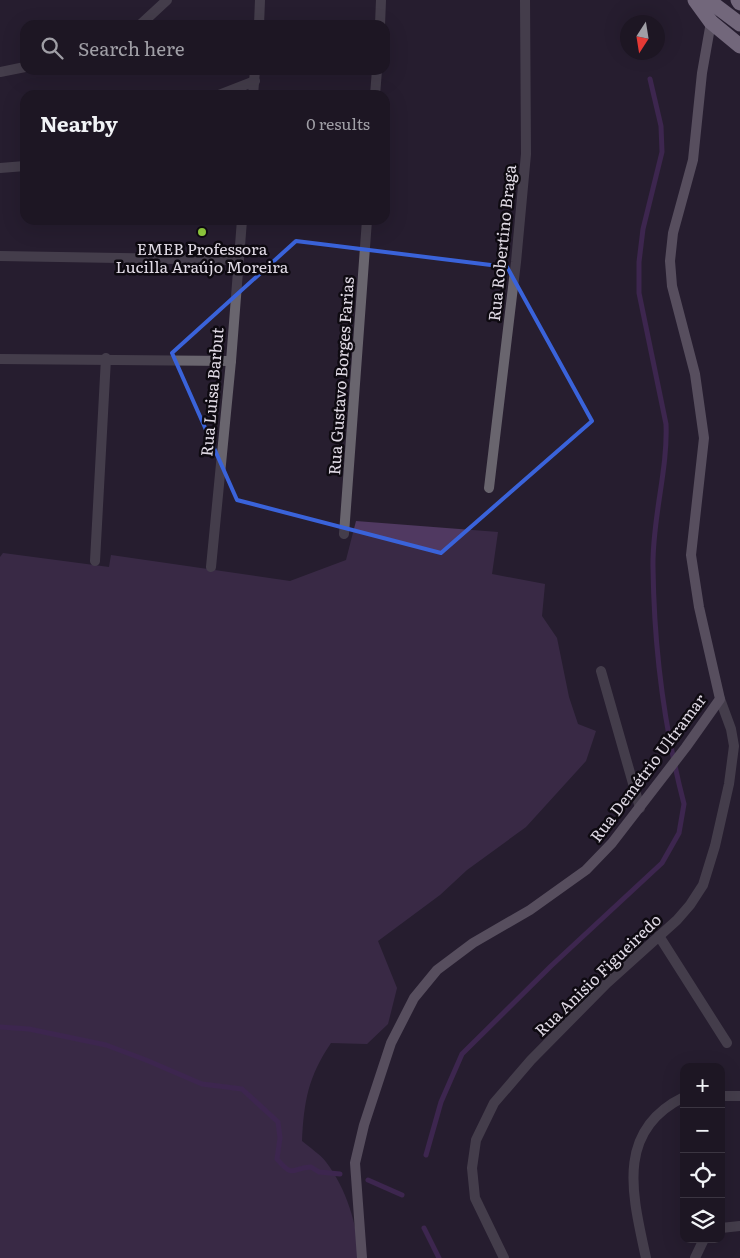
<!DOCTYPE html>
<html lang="en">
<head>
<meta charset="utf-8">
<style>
  :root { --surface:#1d1623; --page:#251f2b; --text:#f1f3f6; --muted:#a09fa6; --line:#3b3541 }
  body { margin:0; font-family:Literata,serif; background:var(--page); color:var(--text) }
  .controls { position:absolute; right:15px; bottom:15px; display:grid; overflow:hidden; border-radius:10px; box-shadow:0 5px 20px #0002 }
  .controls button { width:45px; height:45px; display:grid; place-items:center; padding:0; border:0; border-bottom:1px solid var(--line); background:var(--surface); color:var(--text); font:25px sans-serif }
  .compass { position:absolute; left:620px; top:15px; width:45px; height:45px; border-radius:50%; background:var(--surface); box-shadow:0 5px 20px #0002; rotate:192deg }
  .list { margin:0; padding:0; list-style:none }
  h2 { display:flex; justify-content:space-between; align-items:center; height:65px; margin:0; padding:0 20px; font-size:21px }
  h2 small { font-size:16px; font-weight:400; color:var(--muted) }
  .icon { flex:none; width:28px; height:28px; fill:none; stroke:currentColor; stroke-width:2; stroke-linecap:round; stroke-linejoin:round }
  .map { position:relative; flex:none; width:740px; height:1258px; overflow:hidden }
  .search { position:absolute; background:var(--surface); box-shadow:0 5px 20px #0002; left:20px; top:20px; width:370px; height:55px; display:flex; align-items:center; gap:12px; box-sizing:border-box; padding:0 18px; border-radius:15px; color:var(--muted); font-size:19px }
  .panel { position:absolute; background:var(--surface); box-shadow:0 5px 20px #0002; left:20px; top:90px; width:370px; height:135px; border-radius:15px }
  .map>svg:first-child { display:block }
</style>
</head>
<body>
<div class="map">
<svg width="740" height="1258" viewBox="0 0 740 1258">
  <rect width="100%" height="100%" fill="#271e2f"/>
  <path fill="#503961" d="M356,521L498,532L492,574L545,584L542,616L557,638L569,697L578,724L596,731L586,761L526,827L467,870L440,895L378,941L397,988L388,1024L367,1044L331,1043C308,1077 304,1101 302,1141C310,1148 320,1154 326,1162C346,1188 358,1226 359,1258H0V557L3,553L109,567L111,555L290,581L346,560Z"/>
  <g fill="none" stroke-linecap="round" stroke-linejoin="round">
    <g stroke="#593175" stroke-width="5">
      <path d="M0,1027L29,1029L106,1045L146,1060L202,1084L242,1089L278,1122L280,1138L277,1159C294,1179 291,1168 311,1167L319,1172L340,1174"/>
      <path d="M426,1155L441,1102L462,1054L551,966L662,863L679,833L684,804C664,727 654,647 653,567C652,519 668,470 666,424L639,293V262L643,229L662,152L661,126L650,79"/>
      <polyline points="368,1180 402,1195"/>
      <polyline points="424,1228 439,1258"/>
    </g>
    <g stroke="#69656e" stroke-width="10">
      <polyline points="140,25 167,0"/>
      <polyline points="259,25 260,0"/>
      <polyline points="380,25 381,0"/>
      <polyline points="0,72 25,67"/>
      <polyline points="219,95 255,81"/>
      <polyline points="253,95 255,70"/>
      <polyline points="375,95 377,70"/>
      <polyline points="0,168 25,166"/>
      <polyline points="0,256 238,260"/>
      <polyline points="0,359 231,361"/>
      <polyline points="489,488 516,262 526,154 525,0"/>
      <polyline points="344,534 367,220"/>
      <polyline points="95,561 106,358"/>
      <polyline points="211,567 231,361 242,220"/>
      <polyline points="601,671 640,808"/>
      <polyline points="659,936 727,1043"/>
      <polyline points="721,1096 740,1096"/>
      <polyline points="721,1228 740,1226"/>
      <polyline points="504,1258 475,1198 472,1168 476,1140 494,1103 531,1060 607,983 677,920 690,905 703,885 715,846 729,784 734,746 731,729 720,699"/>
      <path d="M646,1258C633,1197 614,1131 684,1097"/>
      <polyline points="695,1258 704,1239"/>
    </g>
    <polyline stroke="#928a98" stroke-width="10" points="362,1258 355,1163 364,1125 391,1043 414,998 437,970 473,943 530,910 586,870 612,843 686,747 720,699 699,607 691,555 704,438 695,374 672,286 670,261 673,233 693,160 702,73 711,22"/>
    <g stroke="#cec2d8" stroke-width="15">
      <polyline points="695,0 711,22 740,46"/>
      <polyline points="708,0 740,24"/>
      <polyline points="738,0 740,3"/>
    </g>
  </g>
  <path d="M0 0H740V1258H0ZM296,241L507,267L592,421L441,553L237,500L172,353Z" fill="#271e2f" fill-opacity=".55" fill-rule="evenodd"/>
  <path fill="none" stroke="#3a63da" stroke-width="4" stroke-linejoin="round" d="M296,241L507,267L592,421L441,553L237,500L172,353Z"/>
  <circle fill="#92cd3e" stroke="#0e0a11" stroke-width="2" cx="202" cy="232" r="5"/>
  <g text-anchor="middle" stroke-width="5" stroke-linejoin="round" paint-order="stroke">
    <g font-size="16" fill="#e0dae5" stroke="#0e0a11">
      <text transform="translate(502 243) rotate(-84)" y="6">Rua Robertino Braga</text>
      <text transform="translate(341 376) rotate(-86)" y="6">Rua Gustavo Borges Farias</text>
      <text transform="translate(212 392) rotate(-85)" y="6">Rua Luisa Barbut</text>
      <text transform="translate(648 768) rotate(-53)" y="6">Rua Demétrio Ultramar</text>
      <text transform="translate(598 975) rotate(-44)" y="6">Rua Anisio Figueiredo</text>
    </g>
    <g font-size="16" fill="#e0dae5" stroke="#0e0a11">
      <text x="202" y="255">EMEB Professora<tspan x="202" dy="18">Lucilla Araújo Moreira</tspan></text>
    </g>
  </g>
</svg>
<div class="controls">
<button>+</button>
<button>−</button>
<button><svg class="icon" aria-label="locate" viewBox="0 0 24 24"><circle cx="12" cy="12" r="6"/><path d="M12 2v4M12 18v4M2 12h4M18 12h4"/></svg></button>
<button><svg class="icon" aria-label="layers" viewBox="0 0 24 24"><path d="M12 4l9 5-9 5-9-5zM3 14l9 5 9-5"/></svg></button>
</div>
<svg class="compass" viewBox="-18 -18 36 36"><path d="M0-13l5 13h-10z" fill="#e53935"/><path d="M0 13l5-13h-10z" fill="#a09fa6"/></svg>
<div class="search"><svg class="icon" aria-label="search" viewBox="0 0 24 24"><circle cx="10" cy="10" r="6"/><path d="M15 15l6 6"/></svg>Search here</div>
<section class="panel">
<h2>Nearby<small>0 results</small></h2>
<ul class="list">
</ul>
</section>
</div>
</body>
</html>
